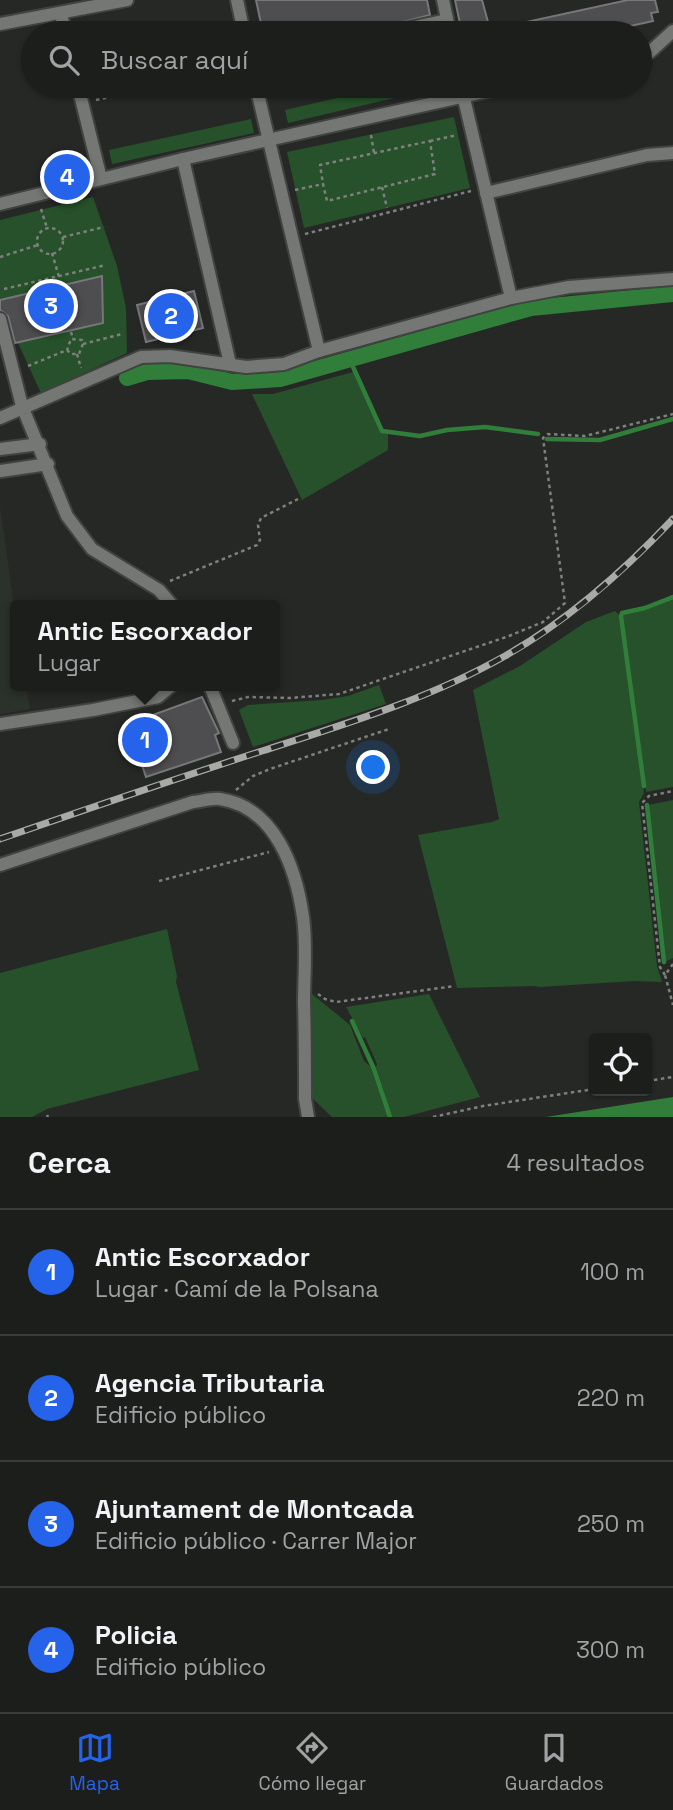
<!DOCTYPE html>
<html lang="es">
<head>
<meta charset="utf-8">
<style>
  :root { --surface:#1c1e1c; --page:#252725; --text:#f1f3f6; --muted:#a0a2a3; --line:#3a3c3b; --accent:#2563eb }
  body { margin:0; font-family:"Space Grotesk",sans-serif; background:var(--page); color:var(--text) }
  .controls { position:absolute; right:21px; bottom:21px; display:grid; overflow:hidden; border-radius:7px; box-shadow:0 2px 5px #0004 }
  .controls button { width:63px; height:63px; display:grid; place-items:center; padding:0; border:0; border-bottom:2px solid var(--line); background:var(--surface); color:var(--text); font:35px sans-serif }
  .you { position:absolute; left:374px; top:768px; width:24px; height:24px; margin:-18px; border:5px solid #fff; border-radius:50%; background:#1a73e8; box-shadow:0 0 0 10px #1a73e833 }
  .badge { display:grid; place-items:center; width:46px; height:46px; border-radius:50%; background:var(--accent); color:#fff; font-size:23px; font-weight:700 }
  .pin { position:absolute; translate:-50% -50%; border:4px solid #fff; box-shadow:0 2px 7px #0006 }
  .popup { position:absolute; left:10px; top:600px; width:270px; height:91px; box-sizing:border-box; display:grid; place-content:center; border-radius:7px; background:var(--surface); filter:drop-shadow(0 2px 5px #0005); font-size:23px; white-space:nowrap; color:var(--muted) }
  .popup b { font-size:26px; color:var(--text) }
  .popup::after { content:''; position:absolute; left:50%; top:100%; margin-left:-14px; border:14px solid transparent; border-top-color:var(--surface) }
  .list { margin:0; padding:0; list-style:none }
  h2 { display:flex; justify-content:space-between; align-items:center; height:91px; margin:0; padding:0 28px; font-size:30px }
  h2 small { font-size:23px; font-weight:400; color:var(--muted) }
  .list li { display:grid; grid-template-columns:46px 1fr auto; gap:21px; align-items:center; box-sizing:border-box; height:126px; padding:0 28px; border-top:2px solid var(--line) }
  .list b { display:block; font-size:26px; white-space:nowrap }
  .list p { margin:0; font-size:23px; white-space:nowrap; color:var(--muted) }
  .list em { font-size:23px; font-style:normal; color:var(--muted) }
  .icon { flex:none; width:38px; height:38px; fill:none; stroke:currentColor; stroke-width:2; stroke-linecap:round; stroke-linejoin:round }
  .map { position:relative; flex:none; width:673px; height:1117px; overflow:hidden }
  .search { position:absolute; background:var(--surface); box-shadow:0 2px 5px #0004; left:21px; right:21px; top:21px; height:77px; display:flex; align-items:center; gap:18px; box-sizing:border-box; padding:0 24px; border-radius:38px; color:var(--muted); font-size:26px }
  .sheet { height:595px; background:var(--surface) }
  nav { display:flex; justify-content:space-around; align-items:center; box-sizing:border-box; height:98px; border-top:2px solid var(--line); background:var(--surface); font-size:19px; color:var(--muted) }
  nav a { display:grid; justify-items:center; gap:4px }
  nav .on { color:var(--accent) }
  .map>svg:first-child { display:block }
</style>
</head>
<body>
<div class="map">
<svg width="673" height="1117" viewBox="0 0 673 1117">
  <rect width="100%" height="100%" fill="#262826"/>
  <polygon fill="#2b322b" points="0,507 15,613 16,686 26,686 30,709 0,714"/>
  <g fill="#26512a">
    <polygon points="389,86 445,86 288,123 285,110"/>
    <polygon points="454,117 470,188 304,228 287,152"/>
    <polygon points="251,119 254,133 112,164 109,150"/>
    <polygon points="93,197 117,266 126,308 127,353 41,393 18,343 11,343 0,312 0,220"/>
    <polygon points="353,372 381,432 388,433 388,450 302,500 252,394 273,394"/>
    <polygon points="673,598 673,787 646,792 622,616 623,614 646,608"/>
    <polygon points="615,611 620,616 644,793 639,802 657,966 662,982 634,981 540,987 534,986 457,988 418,835 492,822 499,819 473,690 520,666 586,622"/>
    <polygon points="379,685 386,704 253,747 239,710 248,705 322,700 348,696"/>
    <polygon points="673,800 673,958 665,962 648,805"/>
    <polygon points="167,929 177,976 176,982 199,1070 47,1109 32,1117 0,1117 0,973"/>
    <polygon points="312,994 350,1025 364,1061 372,1068 388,1117 332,1117 312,1098 310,997"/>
    <polygon points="429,994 480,1097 404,1117 392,1117 376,1067 377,1064 365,1037 363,1038 346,1007"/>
  </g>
  <polygon fill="#307e3a" points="673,1097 673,1117 546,1117"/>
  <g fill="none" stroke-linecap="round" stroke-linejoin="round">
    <g stroke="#307e3a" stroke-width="4.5">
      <polyline points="349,358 382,431 420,436 447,430 485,427 538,434"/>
      <polyline points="547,439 600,440 673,419"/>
      <polyline points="644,786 621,616 622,613 645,608 673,597"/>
      <polyline points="647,805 664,962"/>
      <polyline points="352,1021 374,1069 390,1117"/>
    </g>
    <polyline stroke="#307e3a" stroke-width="16" points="127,378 147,372 188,371 232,382 280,379 531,308 673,294"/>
  </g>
  <g fill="#4e4d50" stroke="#777679" stroke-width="2">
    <polygon points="256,0 427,0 430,15 360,33 263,33"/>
    <polygon points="455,0 482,0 491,33 462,33"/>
    <polygon points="628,0 655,0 658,12 651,13 653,21 599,33 499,33 499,28"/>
    <polygon points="102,276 103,323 15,343 8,316 0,310 0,300"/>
    <polygon points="194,291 203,328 146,342 137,305"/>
    <polygon points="202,697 219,733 215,735 221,752 146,777 128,724"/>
  </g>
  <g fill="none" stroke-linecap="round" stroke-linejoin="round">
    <defs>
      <g id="street">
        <polyline points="237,0 244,33"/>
        <polyline points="443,0 450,33"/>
        <polyline points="61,13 65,33"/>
        <polyline points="0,24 127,0"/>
        <polyline points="396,31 447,20"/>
        <polyline points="640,54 650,52 673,31"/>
        <polyline points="78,86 101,179"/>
        <polyline points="256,86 319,351"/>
        <polyline points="461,86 511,298"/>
        <polyline points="183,159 230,364"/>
        <polyline points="486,193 647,155 673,153"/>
        <polyline points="0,204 183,159 510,86"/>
        <polyline points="0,319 22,406 67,516 92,549 159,590 172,605"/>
        <polyline points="0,418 141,357 170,356 246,367 284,364 319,351 511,298 569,287 673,279"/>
        <polyline points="0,449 40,444"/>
        <polyline points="1,471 48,464"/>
        <polyline points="210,686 233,743"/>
        <polyline points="0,724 93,710 158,697 171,686"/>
        <path d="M0,865L193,802C202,801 211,798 220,799C275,807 296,868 303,917C307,945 304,975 304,1003C305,1035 305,1067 305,1099L308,1117"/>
      </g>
    </defs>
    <use href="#street" stroke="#414341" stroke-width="16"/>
    <g stroke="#7e807e" stroke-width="2.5" stroke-dasharray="3.5 3.5" stroke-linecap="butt">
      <polyline points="96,100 159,86"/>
      <polyline points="371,135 374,153"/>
      <polyline points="430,141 457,135"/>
      <polyline points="382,187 387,208"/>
      <polyline points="295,190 323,184 327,201 435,174 430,141 320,165 323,184"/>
      <polyline points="41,209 47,228"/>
      <circle cx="50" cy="241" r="13"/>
      <polyline points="305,234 471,191"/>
      <polyline points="63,237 104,227"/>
      <polyline points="52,253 59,277"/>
      <polyline points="0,257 38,245"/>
      <polyline points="4,289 106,265"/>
      <polyline points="71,332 73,339"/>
      <polyline points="83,344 122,334"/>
      <polyline points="77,354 81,368"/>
      <polyline points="28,366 67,350 71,354 79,354 83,344 82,340 71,339 67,350"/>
      <polyline points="170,581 257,545 260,540 258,525 261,518 298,499"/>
      <polyline points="232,701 248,697 290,698 339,694 509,636 543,622 565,603 543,438 548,434 585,436 673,414"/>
      <polyline points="236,790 253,776 270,769 389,729"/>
      <polyline points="159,881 269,852"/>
      <polyline points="673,964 665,975 673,1005"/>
      <polyline points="665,975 660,967 642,803 649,796 673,791"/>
      <polyline points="318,994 325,999 336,1002 455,986"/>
      <polyline points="647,1081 673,1077"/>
      <polyline points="47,1115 48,1117"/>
      <polyline points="433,1117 483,1106 594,1089"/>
    </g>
    <use href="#street" stroke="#747774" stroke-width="12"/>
    <defs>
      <path id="rail" d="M0,839C87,809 175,779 262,751C345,724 429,699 505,656C569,620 623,572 673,519"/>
    </defs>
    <use href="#rail" stroke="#a8aaa8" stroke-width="7"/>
    <use href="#rail" stroke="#262826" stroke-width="4.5" stroke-dasharray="13" stroke-linecap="butt"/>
  </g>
</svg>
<div class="controls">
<button><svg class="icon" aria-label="locate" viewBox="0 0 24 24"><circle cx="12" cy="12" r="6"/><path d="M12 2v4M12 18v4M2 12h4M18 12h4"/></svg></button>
</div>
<div class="you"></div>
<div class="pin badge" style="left:145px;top:740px">1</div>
<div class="popup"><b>Antic Escorxador</b>Lugar</div>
<div class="pin badge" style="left:171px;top:316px">2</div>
<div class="pin badge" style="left:51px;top:306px">3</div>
<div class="pin badge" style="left:67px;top:177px">4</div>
<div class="search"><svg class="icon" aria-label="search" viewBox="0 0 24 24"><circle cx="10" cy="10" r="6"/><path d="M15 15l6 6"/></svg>Buscar aquí</div>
</div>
<section class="sheet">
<h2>Cerca<small>4 resultados</small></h2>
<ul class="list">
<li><span class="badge">1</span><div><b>Antic Escorxador</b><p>Lugar · Camí de la Polsana</p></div><em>100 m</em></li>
<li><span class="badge">2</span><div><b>Agencia Tributaria</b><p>Edificio público</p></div><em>220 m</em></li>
<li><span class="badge">3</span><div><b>Ajuntament de Montcada</b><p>Edificio público · Carrer Major</p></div><em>250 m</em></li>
<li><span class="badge">4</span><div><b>Policia</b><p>Edificio público</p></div><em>300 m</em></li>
</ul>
</section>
<nav>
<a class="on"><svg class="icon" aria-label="map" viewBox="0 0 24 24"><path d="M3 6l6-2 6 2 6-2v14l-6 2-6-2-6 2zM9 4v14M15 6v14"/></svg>Mapa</a>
<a><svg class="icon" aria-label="directions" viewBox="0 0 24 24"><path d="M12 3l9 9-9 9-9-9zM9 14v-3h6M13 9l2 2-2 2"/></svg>Cómo llegar</a>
<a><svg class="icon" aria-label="saved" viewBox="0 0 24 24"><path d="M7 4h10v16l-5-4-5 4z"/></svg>Guardados</a>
</nav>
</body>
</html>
